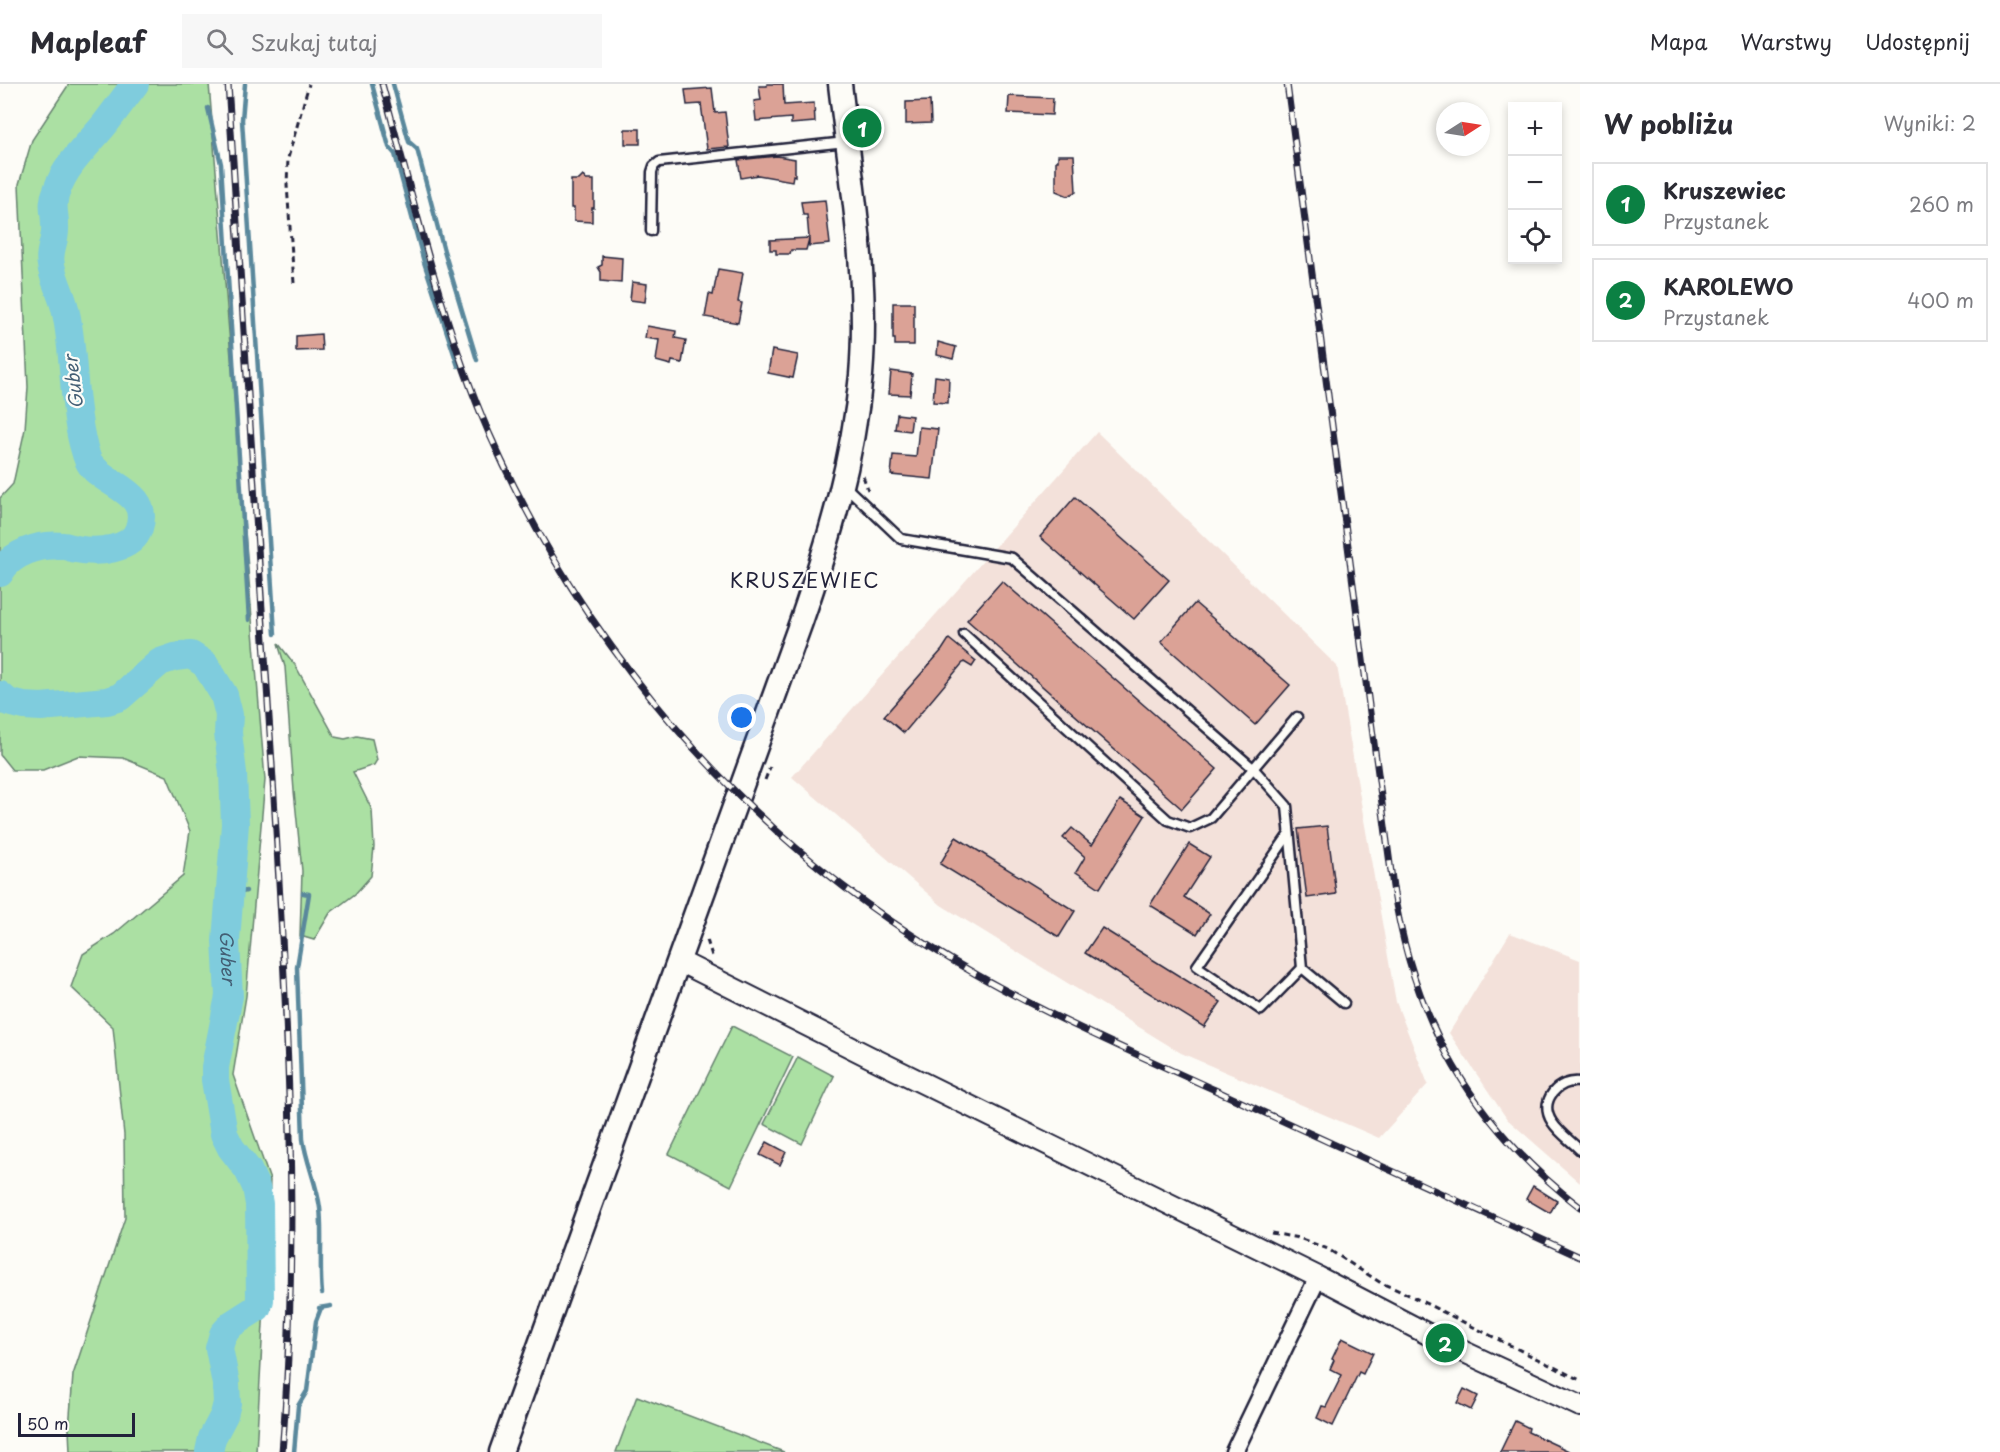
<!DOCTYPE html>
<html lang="pl">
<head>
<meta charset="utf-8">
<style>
  :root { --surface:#fff; --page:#f7f7f7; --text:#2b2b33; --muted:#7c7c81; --line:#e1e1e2; --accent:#0b8043 }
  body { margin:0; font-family:"Playpen Sans",sans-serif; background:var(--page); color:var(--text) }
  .controls { position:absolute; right:18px; top:18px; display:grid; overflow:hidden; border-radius:0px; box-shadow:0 3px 9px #0003 }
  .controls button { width:54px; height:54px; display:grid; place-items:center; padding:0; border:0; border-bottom:2px solid var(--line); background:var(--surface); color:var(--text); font:30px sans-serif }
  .compass { position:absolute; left:1436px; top:18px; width:54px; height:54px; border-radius:50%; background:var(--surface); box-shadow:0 3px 9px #0003; rotate:78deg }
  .scale { position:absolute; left:18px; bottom:15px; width:117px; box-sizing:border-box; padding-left:6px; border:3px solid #22223b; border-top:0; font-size:16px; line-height:21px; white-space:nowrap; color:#22223b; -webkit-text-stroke:4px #fdfcf7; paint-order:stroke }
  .you { position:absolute; left:742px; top:634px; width:21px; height:21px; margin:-15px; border:4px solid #fff; border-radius:50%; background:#1a73e8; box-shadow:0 0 0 9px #1a73e833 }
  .badge { display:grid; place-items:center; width:39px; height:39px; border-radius:50%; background:var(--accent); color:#fff; font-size:20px; font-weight:700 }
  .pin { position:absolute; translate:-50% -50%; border:3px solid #fff; box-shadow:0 2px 6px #0006 }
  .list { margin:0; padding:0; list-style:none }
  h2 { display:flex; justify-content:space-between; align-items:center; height:78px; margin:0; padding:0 24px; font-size:26px }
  h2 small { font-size:20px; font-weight:400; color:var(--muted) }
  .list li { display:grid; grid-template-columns:39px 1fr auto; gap:18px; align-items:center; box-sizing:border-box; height:84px; margin:0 12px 12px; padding:0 12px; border:2px solid var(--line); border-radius:0px }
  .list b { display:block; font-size:22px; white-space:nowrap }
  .list p { margin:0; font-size:20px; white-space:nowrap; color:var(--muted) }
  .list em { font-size:20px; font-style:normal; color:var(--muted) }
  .icon { flex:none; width:33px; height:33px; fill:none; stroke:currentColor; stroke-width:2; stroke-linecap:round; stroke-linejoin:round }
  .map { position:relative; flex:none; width:1580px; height:1368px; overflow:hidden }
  header { display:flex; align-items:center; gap:36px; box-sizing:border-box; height:84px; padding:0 30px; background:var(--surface); border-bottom:2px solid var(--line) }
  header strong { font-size:28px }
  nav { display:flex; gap:33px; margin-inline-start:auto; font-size:21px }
  .search { width:420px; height:54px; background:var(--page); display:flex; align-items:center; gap:15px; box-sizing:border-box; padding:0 21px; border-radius:0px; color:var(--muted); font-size:22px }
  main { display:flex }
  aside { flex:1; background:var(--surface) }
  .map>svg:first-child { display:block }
</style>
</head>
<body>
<header>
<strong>Mapleaf</strong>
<div class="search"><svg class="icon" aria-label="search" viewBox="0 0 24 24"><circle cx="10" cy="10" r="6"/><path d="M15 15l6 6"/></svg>Szukaj tutaj</div>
<nav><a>Mapa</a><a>Warstwy</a><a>Udostępnij</a></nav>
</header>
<main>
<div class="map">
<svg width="1580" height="1368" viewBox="0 0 1580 1368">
  <rect width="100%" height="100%" fill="#fdfcf7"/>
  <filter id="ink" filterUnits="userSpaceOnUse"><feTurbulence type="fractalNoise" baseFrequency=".0167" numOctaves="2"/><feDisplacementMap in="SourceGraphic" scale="12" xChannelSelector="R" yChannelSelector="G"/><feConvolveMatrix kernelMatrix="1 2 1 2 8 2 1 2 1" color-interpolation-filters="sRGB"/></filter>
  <g filter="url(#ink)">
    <g fill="#f3e1da">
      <polygon points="1097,348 1337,582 1396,918 1428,1000 1379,1054 1181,969 941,821 792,693"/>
      <polygon points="1510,849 1580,876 1580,1099 1507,1035 1449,949"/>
    </g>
    <g fill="#abe0a3" stroke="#66816f" stroke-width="1.5">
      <polygon points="69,0 209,0 265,696 246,912 233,991 270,1096 269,1131 256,1368 70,1368 69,1345 73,1291 125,1134 124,1051 113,943 71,903 83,870 114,850 183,792 190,747 167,692 123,674 78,672 43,686 12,686 0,671 0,414 13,400 25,345 28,303 19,100 32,56"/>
      <polygon points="278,559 295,581 335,653 345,655 357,652 372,655 377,676 374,681 353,688 372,726 374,763 371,792 355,810 330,829 314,856 300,852 302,787 294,707 285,583"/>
      <polygon points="732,942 793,973 731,1102 669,1070"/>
      <polygon points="798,973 834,992 802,1060 764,1040"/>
      <polygon points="637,1312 784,1368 616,1368"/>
    </g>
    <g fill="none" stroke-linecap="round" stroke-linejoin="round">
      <g stroke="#5a889c" stroke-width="4.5">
        <polyline points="245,0 242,36 275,550"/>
        <polyline points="372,0 389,63 395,70 424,178 458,282"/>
        <polyline points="393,0 409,58 417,65 444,167 477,276"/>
        <polyline points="208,24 221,80 249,536"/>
        <polyline points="0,477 16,472"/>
        <path d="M303,809L309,810L297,883L303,1055C306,1078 317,1100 320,1124C323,1152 319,1181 322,1209"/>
        <polyline points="230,811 246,807"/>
        <polyline points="257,1224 270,1224"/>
        <polyline points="319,1224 331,1222"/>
        <polyline points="294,1368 298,1322 307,1307 316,1237 321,1224"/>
      </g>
      <g stroke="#7fccdd" stroke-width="28">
        <path d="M0,489C11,469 40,459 63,462C67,462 71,464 76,465C96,469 132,467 139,444C151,408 106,402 91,381C86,375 85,366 83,360C72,317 75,272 66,229C63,212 54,198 51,181C48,168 55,158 55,146C56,130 50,122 57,106C66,80 88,61 105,40C115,27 125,13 135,0"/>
        <path id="s1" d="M0,611L8,618L24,622L41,623L107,617L120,613L160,578L175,573L191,571L205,580L224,611L229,631L228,649L233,689L235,740L226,857L229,912L215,983V996L224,1050L231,1064L248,1086L256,1103L259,1120L260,1216L257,1224L232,1240L223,1250L219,1264L226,1300L227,1319L224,1331L212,1354L209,1368"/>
      </g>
    </g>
    <g fill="#dba296" stroke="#22223b" stroke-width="1.5">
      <polygon points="767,0 783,0 784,21 814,19 815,38 791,40 791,34 756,37 754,17 761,16 759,2 767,2"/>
      <polygon points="712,4 715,29 725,28 729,63 707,65 701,20 687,21 685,6"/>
      <polygon points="1009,12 1053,14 1052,31 1008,29"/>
      <polygon points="930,17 931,39 906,40 906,18"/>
      <rect x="625" y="45" width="15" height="15"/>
      <polygon points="1058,71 1074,71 1076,108 1068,112 1056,107 1056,77 1058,77"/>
      <polygon points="777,72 795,75 795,92 793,91 792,97 758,91 741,94 738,76"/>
      <polygon points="583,92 586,96 594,96 594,124 592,124 592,138 574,137 574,124 571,124 571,96 579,96"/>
      <polygon points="825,116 830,160 809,162 809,155 806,166 791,166 790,170 776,170 776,166 770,166 770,156 809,154 807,131 803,131 801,118"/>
      <polygon points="602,172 622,174 621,199 601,197 601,188 598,183 602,181"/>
      <polygon points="718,185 743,189 738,218 742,219 738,239 705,233 709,210 713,211"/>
      <polygon points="632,198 647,200 645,218 630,216"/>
      <polygon points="893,219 914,219 914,261 895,261 895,255 893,255"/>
      <polygon points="647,242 676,247 675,254 686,256 682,279 672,277 671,281 656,277 659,256 645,254"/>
      <polygon points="321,250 322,266 296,267 296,252"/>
      <polygon points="938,258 956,263 953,275 937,271"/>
      <polygon points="772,266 798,271 793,294 768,289"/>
      <polygon points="891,287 912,290 910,311 889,310"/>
      <polygon points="935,292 949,294 948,319 933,318"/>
      <polygon points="897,330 912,332 910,347 895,345"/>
      <polygon points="919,343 938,345 932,395 891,391 893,371 916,373"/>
      <polygon points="1075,413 1169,496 1134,535 1040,453"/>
      <polygon points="1002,497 1217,685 1182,725 967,536"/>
      <polygon points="1195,519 1290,601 1255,641 1161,558"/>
      <polygon points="949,555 976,577 972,583 964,578 961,581 904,649 884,632 942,566"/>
      <polygon points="1120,716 1145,732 1100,804 1076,788 1085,773 1063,754 1072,744 1092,761"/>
      <polygon points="1327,742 1336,810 1307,814 1298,745"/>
      <polygon points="956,753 1075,827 1059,853 940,780"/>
      <polygon points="1189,760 1210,773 1184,813 1210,830 1197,850 1150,821"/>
      <polygon points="1102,844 1221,918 1204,943 1085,869"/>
      <polygon points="767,1058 786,1068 780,1081 760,1071"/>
      <polygon points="1533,1102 1557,1117 1550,1129 1526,1115"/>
      <polygon points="1342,1254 1373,1269 1363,1290 1359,1288 1333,1342 1317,1334 1322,1322 1326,1323 1342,1291 1330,1285 1334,1276 1332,1275"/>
      <polygon points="1464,1305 1478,1312 1471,1326 1457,1319"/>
      <polygon points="1515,1337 1529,1344 1528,1348 1571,1368 1500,1368"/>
    </g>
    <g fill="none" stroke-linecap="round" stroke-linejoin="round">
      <defs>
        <g id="service">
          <polyline points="651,147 652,88 654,82 659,78 846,58"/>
          <polyline points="844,401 901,455 1012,474 1254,685 1287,722 1302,884 1344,919"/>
          <polyline points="964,550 1168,736 1190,744 1211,734 1297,633"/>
          <polyline points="1289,750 1197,882 1261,926 1302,884"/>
          <path d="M1580,998C1558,995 1538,1017 1552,1038C1559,1049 1571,1057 1580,1066"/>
        </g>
        <polyline id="minor" points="1234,1368 1318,1193"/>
        <polyline id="tertiary" points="679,877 870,973 1318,1193 1445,1259 1580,1322"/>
        <path id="secondary" d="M501,1368L801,538C829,457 853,377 861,291C869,194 851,96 840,0"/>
      </defs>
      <use href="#service" stroke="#22223b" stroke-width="13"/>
      <use href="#minor" stroke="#22223b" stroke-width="21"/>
      <use href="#tertiary" stroke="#22223b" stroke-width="24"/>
      <use href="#secondary" stroke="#22223b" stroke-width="27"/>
      <g stroke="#22223b" stroke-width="3" stroke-dasharray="6 4.5" stroke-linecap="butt">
        <polyline points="294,199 287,101 288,74 309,0"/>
        <polyline points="863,392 868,406"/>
        <polyline points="765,696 770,683"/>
        <polyline points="707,856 713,875"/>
        <polyline points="1271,1149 1299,1154 1328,1165 1381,1199 1407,1210 1580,1296"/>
      </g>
      <use href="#service" stroke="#fdfcf7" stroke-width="8"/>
      <use href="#minor" stroke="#fdfcf7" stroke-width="16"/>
      <use href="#tertiary" stroke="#fdfcf7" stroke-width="20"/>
      <use href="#secondary" stroke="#fdfcf7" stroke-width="22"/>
      <defs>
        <g id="rail">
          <path d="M228,0C243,227 257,454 272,680C286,909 301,1139 282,1368"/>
          <path d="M382,0C414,116 441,238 489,349C582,560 740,746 937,867C1025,922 1121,963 1215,1006C1337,1062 1459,1117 1580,1173"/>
          <path d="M1287,0L1393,803C1414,937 1471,1039 1580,1123"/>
        </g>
      </defs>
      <use href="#rail" stroke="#22223b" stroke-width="7"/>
      <use href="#rail" stroke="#fdfcf7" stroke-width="4.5" stroke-dasharray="14" stroke-linecap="butt"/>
    </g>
  </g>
  <g text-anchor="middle" stroke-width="4.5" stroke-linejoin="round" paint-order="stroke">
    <g font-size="18" font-style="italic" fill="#435e74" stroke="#fdfcf7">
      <text transform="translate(74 298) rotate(-97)" y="6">Guber</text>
      <text dy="6" stroke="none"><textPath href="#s1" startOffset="526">Guber</textPath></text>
    </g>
    <g font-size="20" letter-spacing="1.5" fill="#22223b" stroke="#fdfcf7">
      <text x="805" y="504">KRUSZEWIEC</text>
    </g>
  </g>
</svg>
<div class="controls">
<button>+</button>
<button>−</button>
<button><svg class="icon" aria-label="locate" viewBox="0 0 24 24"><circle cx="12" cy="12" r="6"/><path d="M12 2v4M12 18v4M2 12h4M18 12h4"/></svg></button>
</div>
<svg class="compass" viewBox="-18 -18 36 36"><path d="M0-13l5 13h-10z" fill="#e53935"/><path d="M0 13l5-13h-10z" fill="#7c7c81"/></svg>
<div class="scale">50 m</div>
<div class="you"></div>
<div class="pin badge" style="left:862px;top:44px">1</div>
<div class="pin badge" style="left:1445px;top:1259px">2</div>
</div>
<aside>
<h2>W pobliżu<small>Wyniki: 2</small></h2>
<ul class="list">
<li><span class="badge">1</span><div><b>Kruszewiec</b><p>Przystanek</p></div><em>260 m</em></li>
<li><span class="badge">2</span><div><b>KAROLEWO</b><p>Przystanek</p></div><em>400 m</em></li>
</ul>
</aside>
</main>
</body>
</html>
